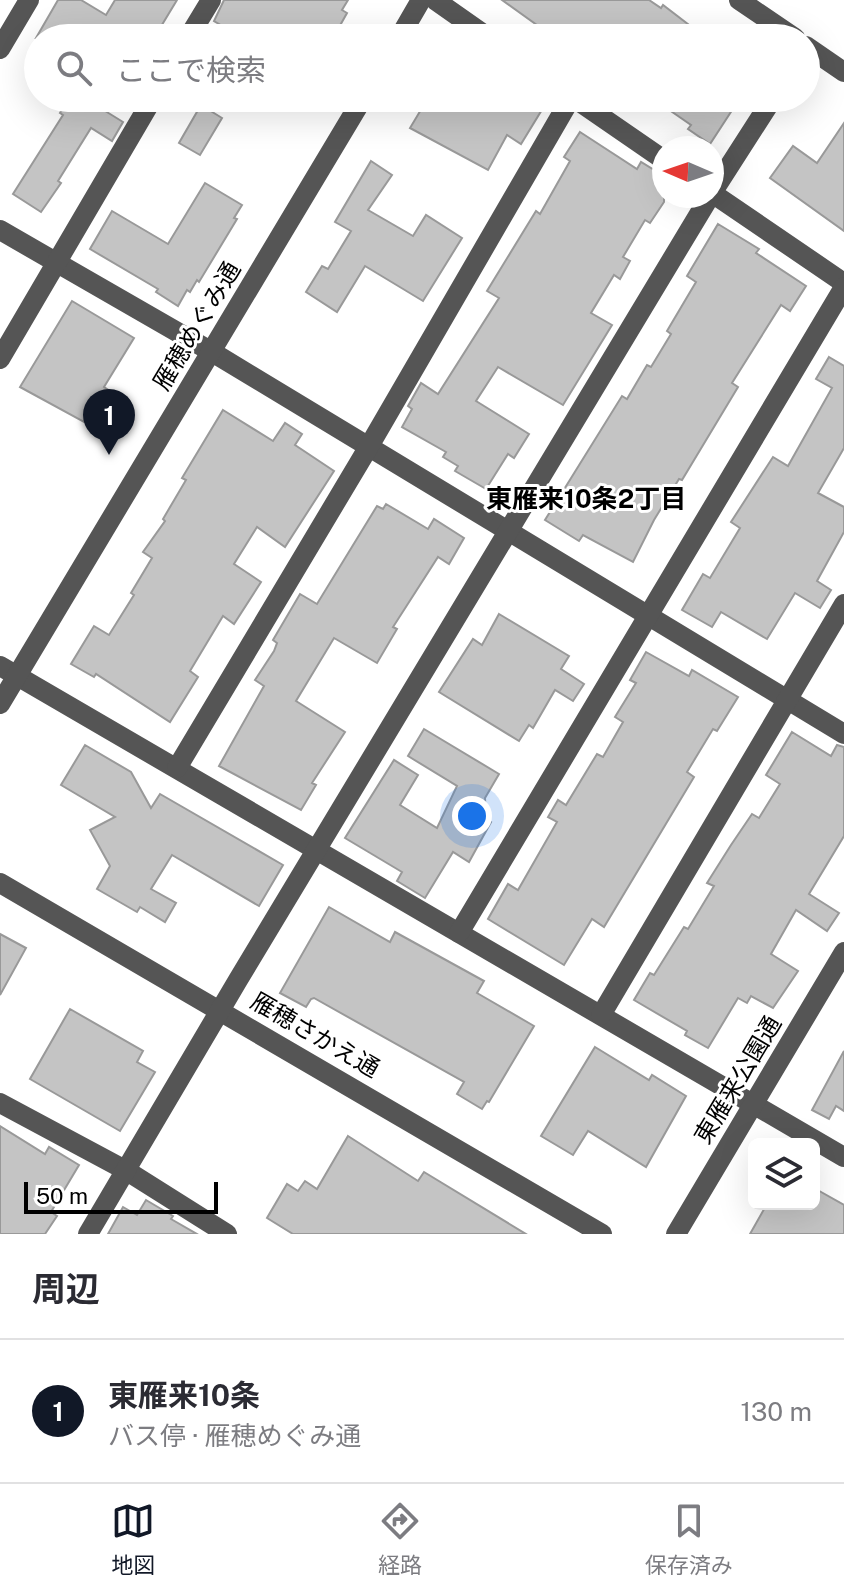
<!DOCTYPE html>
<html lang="ja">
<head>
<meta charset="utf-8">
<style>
  :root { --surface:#fff; --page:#f2f2f3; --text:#2b2b33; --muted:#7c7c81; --line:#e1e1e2; --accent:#111827 }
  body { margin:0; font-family:"Public Sans","Noto Sans JP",sans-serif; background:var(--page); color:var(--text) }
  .controls { position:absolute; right:24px; bottom:24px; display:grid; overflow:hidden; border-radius:12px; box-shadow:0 8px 32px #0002 }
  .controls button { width:72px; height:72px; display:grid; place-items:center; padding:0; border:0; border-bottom:2px solid var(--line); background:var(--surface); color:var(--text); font:40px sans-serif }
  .compass { position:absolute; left:652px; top:136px; width:72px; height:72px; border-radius:50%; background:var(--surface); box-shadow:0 8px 32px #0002; rotate:272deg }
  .scale { position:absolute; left:24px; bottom:20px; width:194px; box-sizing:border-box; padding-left:8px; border:4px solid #000; border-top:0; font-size:22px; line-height:28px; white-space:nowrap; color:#000; -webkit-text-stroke:6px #fff; paint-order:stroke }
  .you { position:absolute; left:472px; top:816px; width:28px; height:28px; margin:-20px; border:6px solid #fff; border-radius:50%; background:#1a73e8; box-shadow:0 0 0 12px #1a73e833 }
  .badge { display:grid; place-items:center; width:52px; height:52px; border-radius:50%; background:var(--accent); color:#fff; font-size:26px; font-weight:700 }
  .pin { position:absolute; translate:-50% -66px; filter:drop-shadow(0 2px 4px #0008) }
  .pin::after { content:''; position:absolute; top:42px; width:28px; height:24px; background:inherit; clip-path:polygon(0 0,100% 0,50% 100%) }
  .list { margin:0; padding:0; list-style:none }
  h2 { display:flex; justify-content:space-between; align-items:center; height:104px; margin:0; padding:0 32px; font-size:34px }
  h2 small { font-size:26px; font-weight:400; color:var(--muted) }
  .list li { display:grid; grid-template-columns:52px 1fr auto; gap:24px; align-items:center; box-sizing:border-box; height:144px; padding:0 32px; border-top:2px solid var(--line) }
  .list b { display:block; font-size:30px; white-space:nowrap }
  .list p { margin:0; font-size:26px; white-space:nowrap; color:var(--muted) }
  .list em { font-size:26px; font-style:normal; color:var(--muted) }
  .icon { flex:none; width:44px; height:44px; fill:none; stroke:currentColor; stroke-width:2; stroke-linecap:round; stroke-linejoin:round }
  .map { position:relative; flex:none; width:844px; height:1234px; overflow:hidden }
  .search { position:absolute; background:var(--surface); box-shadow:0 8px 32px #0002; left:24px; right:24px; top:24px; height:88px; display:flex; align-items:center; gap:20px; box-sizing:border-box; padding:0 28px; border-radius:44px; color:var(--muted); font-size:30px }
  .sheet { height:248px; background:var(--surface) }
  nav { display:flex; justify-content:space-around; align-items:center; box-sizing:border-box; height:112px; border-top:2px solid var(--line); background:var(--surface); font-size:22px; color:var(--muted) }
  nav a { display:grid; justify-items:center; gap:4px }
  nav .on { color:var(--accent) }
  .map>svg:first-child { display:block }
</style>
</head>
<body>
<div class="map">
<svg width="844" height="1234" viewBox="0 0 844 1234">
  <rect width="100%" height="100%" fill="#fff"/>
  <g fill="#c4c4c4" stroke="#999" stroke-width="2">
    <polygon points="58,0 81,0 106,15 115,0 177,0 154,38 36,38"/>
    <polygon points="224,0 348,0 342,10 347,13 333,38 218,38 224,27 214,21"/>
    <polygon points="502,0 649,0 661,8 663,5 706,38 555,38"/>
    <polygon points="69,98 108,98 102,109 123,122 112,141 91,128 58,181 61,183 41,212 13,194 63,115 60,113"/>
    <polygon points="428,98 526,98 543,108 521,144 507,135 488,170 410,128"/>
    <polygon points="652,98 740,98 710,144 688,129 691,125"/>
    <polygon points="201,105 222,118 200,155 179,143"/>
    <polygon points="844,123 844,231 770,178 793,146 817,163"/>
    <polygon points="580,132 637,169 641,162 664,176 664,202 650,223 645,220 623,257 630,261 620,279 614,275 591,313 612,325 563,405 498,367 476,401 529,434 514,458 508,454 486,489 455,471 458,466 443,457 446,452 402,427 412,409 408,406 421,383 438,394 499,298 487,291 536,211 540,214 570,161 564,157"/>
    <polygon points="371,161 392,175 368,210 413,236 426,215 462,238 423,301 365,266 337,312 306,292 322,266 328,269 351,231 335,222"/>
    <polygon points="205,183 242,205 234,218 237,219 199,282 197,280 190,292 187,290 178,306 156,292 158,289 90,249 112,211 168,244"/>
    <polygon points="718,224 759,249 756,253 806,286 790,311 781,305 732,383 738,387 682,480 679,479 654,520 633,562 583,535 579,541 545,520 622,396 627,399 647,365 651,367 671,334 667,331 696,282 687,276"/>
    <polygon points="72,301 134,338 104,387 113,393 99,416 90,411 84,422 20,387"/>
    <polygon points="829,357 844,366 844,448 818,493 844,507 844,532 817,581 831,590 820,608 795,593 767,639 721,612 712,627 682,610 703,574 710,578 740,528 731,522 773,457 788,466 832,388 816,379"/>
    <polygon points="223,410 273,441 285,423 302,434 295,445 334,471 285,547 257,527 234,564 261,582 234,624 223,616 190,671 198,677 170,722 96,674 94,677 71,664 94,626 109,635 134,595 131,593 152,558 143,552 165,521 163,519 186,480 182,478"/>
    <polygon points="386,504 428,529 434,519 464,538 449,564 438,557 393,627 397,629 377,663 334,638 296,701 345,732 312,783 316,785 301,810 219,766 264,686 255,680 274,651 277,643 273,640 300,594 317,604 377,506 383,509"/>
    <polygon points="499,614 569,656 561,669 584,684 573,701 555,690 533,728 529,725 519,741 439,692 473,639 482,645"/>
    <polygon points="646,652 689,676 692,670 738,697 717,731 713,729 687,772 694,777 604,927 592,919 564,965 488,919 508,884 518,890 557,822 548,817 558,800 566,805 597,754 603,757 623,722 615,717 636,683 630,680"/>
    <polygon points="424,729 499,774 485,798 486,819 491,822 469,862 453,852 425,898 397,881 402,872 345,838 394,760 418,775 400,805 437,828 457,786 408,756"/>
    <polygon points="792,732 831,756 837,745 844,747 844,836 809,894 839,913 827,931 796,910 771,954 798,971 773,1008 751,996 747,1003 738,998 708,1048 685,1035 687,1031 634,1000 650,973 654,975 684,927 688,929 714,886 707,883 731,845 752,814 759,818 780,784 766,775"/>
    <polygon points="85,745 131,772 151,808 160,794 283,865 259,906 172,855 151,889 176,903 165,922 140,907 137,912 97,889 110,866 90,830 115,817 61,785"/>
    <polygon points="329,907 390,942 395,932 484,981 477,993 534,1026 489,1102 487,1101 482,1109 457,1094 464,1082 314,998 311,999 306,1007 280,993"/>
    <polygon points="0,934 26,948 0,995"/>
    <polygon points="70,1009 143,1051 137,1062 155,1072 120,1131 30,1079"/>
    <polygon points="595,1047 649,1080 652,1075 686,1096 646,1167 588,1131 573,1155 541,1136"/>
    <polygon points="844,1051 844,1111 836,1106 829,1119 812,1110"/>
    <polygon points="0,1126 45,1154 49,1147 79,1165 51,1212 57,1216 45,1234 0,1234"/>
    <polygon points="348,1136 418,1181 424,1172 526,1234 293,1234 267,1218 287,1184 298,1191 305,1181 317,1189"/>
    <polygon points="814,1188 844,1205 844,1234 750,1234 767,1204 814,1204"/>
    <polygon points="146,1200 173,1216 171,1219 197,1234 108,1234 123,1207 137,1215"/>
  </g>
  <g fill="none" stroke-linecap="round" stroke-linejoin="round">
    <g stroke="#555" stroke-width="20">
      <polyline points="435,0 489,38"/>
      <polyline points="739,0 795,38"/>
      <polyline points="188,38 211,0"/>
      <polyline points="399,38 421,0"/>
      <polyline points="806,46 844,72"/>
      <polyline points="0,49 29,0"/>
      <polyline points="574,98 664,160"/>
      <polyline points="773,98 712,193 844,283"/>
      <polyline points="0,230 212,352 844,734"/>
      <polyline points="0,359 153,98"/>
      <polyline points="0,666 844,1157"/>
      <polyline points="0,704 363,98"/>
      <polyline points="177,768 368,448 571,98"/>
      <polyline points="0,883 602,1234"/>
      <polyline points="459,933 844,287"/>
      <polyline points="601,1015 844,604"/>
      <polyline points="0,1103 127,1171 227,1234"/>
      <polyline points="88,1234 238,980 710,196"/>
      <polyline points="676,1234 844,952"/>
    </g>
  </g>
  <g text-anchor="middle" stroke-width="6" stroke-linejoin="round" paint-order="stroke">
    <g font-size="24" fill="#000" stroke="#fff">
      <text transform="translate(197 326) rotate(-59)" y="8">雁穂めぐみ通</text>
      <text transform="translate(315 1035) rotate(30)" y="8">雁穂さかえ通</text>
      <text transform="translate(738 1080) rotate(-59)" y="8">東雁来公園通</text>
    </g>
    <g font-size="26" font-weight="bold" fill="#000" stroke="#fff">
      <text x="586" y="508">東雁来10条2丁目</text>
    </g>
  </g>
</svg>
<div class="controls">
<button><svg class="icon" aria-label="layers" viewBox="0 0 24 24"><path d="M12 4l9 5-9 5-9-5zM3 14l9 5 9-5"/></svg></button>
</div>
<svg class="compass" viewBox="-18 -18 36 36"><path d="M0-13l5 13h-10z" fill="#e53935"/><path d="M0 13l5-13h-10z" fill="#7c7c81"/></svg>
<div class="scale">50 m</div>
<div class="you"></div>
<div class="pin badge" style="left:109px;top:455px">1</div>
<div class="search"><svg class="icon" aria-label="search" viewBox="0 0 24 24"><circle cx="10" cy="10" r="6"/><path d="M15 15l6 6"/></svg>ここで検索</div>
</div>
<section class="sheet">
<h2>周辺<small></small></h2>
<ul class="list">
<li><span class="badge">1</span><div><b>東雁来10条</b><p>バス停 · 雁穂めぐみ通</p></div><em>130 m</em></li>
</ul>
</section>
<nav>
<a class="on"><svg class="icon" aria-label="map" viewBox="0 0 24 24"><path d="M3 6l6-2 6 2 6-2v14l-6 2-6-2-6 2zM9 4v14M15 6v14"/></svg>地図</a>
<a><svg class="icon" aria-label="directions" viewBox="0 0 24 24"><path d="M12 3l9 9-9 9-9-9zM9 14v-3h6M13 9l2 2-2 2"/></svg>経路</a>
<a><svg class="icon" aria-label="saved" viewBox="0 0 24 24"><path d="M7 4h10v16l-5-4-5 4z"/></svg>保存済み</a>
</nav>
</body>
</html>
